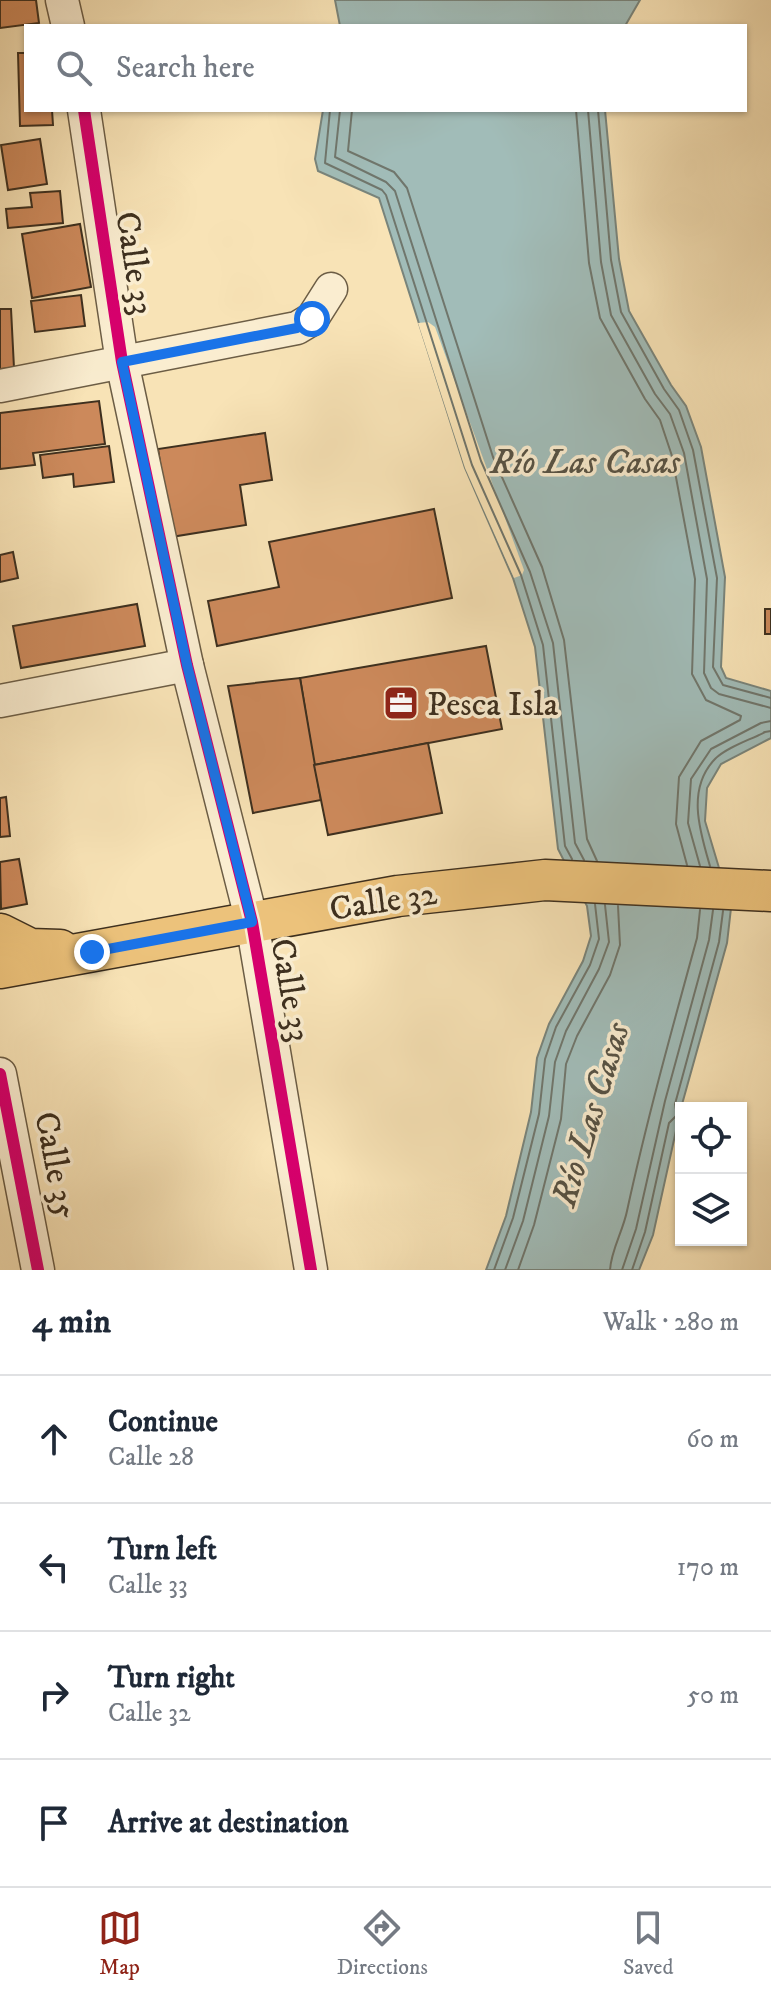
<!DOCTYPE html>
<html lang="en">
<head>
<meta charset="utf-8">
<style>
  :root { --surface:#fff; --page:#f2f2f3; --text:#1f2937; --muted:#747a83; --line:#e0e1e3; --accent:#8f2418 }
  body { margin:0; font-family:"IM FELL DW Pica",serif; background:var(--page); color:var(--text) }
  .controls { position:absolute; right:24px; bottom:24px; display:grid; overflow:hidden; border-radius:0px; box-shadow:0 2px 6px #0004 }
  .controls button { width:72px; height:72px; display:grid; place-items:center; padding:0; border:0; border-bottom:2px solid var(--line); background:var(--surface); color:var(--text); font:40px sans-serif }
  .stop { position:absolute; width:24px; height:24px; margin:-18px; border:6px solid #1a73e8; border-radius:50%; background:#fff }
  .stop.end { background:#1a73e8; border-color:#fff; box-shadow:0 2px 8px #0008 }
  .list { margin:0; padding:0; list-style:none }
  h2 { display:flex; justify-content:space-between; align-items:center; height:104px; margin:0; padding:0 32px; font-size:34px }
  h2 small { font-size:26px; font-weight:400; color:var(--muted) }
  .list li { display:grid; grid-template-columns:52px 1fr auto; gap:24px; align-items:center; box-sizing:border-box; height:128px; padding:0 32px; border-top:2px solid var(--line) }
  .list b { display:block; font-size:30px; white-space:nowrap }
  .list p { margin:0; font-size:26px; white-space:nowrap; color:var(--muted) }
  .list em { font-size:26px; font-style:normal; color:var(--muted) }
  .icon { flex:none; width:44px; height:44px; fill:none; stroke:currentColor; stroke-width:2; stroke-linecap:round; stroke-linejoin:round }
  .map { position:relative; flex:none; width:771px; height:1270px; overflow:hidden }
  .search { position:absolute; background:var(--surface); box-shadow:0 2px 6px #0004; left:24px; right:24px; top:24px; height:88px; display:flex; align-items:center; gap:20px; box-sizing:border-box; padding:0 28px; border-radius:0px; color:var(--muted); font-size:30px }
  .sheet { height:616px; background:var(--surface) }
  nav { display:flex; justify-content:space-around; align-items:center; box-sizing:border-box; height:112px; border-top:2px solid var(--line); background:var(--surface); font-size:22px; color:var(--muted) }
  nav a { display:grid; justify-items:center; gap:4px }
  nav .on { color:var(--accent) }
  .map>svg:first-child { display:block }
</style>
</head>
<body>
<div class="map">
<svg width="771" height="1270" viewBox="0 0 771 1270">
  <rect width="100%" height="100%" fill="#f8e3b6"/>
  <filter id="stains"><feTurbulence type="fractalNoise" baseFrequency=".0025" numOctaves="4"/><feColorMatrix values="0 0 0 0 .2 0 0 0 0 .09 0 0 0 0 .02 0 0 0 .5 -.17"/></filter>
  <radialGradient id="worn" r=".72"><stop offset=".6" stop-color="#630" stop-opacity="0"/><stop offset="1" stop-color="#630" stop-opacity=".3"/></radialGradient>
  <g fill="#a1bcb8" stroke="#79847b" stroke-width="2">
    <polygon points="335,0 640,0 625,26 340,26"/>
    <polygon points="323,110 605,110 619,259 629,311 671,385 686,406 701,447 725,577 721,667 726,678 771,691 771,738 721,764 707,788 705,821 731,908 727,943 681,1108 653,1235 639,1270 486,1270 506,1216 531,1112 537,1058 549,1024 583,961 591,936 587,906 558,849 535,647 513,578 465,468 379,198 318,171 315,159"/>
  </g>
  <polygon fill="#f8e3b6" points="428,322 435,327 524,570 522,575 514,578 465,468 418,323"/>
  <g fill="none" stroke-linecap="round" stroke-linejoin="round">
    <g stroke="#70766c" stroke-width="2">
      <polyline points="330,110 325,163 382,190 386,195 472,465 521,575 543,645 565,846 572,859"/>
      <polyline points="340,110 335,157 386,182 395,191 481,461 530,572 553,643 575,843 584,860"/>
      <polyline points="352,110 348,151 394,172 407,188 493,457 542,567 564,640 587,839 597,861"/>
      <polyline points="576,110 589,263 600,318 645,399 660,420 672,456 695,579 692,674 706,700 741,716 740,720 701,741 679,777 676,824 687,865"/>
      <polyline points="588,110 601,262 611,315 655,394 670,414 684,453 707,579 704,673 711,688 719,694 771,708"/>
      <polyline points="598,110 611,260 621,312 664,389 679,410 693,450 717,578 713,667 723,685 771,698"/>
      <polyline points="700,866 688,823 691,779 711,749 761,723 771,721"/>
      <path d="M710,866C700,832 686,789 715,759C727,747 750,740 765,732L771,731"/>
      <polyline points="494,1270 513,1218 539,1114 545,1059 556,1027 590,965 599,939 595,904"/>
      <polyline points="505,1270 523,1221 549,1116 555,1062 566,1031 599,969 609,942 605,905"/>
      <polyline points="518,1270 534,1225 561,1119 566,1064 577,1036 610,975 620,945 618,906"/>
      <path d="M610,1270C611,1250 623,1231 627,1211C647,1119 672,1029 697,938L700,910"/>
      <polyline points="622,1270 636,1229 665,1101 709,940 713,910"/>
      <polyline points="632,1270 645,1232 669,1123 677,1115 675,1104 719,942 723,911"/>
    </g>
  </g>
  <g fill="#cc895b" stroke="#3e301f" stroke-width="2">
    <polygon points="0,0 36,0 39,23 0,28"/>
    <polygon points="18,53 26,53 26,110 52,110 53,125 20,126"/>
    <polygon points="40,139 47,184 8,190 1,145"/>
    <polygon points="60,191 63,223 8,228 6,209 32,207 30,193"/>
    <polygon points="80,224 91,287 32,298 22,234"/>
    <polygon points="81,295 85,326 35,332 31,301"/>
    <polygon points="0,309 11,309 14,368 0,369"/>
    <polygon points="99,401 105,444 33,453 35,465 0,469 0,413"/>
    <polygon points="265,433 272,480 240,485 246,525 171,537 158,449"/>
    <polygon points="109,446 114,482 74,487 73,474 43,478 40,455"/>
    <polygon points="434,509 452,598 217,646 208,601 279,587 269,542"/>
    <polygon points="13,552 18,578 0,582 0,555"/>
    <polygon points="137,604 145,646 21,668 13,626"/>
    <rect x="765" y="609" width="6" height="25"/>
    <polygon points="486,646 502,729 314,765 300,678"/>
    <polygon points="300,678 321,800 253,813 228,686"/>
    <polygon points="428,743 442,813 328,835 314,765"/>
    <polygon points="6,797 10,836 0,837 0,798"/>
    <polygon points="19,859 27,904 1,909 0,862"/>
  </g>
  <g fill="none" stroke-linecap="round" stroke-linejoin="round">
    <defs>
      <g id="minor">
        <polyline points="62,0 68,26"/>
        <polyline points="84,110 122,362 187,665 252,922 311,1270"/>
        <polyline points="0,386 297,328 312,319 331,289"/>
        <polyline points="0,701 187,665"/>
        <polyline points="0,1074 38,1270"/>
      </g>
      <g id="major">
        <polyline points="0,934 30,949 60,950"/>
        <polyline points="0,968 398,896 545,880 771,891"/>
      </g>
    </defs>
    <use href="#minor" stroke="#6c5d45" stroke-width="35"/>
    <use href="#major" stroke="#3e301f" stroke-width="43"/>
    <use href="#minor" stroke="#faedd0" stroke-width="32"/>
    <use href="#major" stroke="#ecc27b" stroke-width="40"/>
    <defs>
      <g id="cycleway">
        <polyline points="84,110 122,362 187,665 252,922 311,1270"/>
        <polyline points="0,1074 38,1270"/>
      </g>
    </defs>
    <use href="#cycleway" stroke="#faedd0" stroke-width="17"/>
    <use href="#cycleway" stroke="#d6006c" stroke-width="12"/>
  </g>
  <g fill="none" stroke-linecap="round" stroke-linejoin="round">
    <polyline stroke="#1a73e8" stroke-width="10" points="92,952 252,922 187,665 122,362 297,328 312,319"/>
  </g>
  <defs>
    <symbol id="office-square" viewBox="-11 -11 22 22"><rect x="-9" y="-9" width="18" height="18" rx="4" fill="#8f2418" stroke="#faedd0"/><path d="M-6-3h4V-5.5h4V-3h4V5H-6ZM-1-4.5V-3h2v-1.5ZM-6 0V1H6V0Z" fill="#fff"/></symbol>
  </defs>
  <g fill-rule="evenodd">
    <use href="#office-square" x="381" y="683" width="40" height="40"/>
  </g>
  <g text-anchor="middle" stroke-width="7" stroke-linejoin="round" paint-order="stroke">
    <g font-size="34" fill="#3e301f" stroke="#faedd0">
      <text transform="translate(136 263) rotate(81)" y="12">Calle 33</text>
      <text transform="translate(383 900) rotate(-9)" y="12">Calle 32</text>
      <text transform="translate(292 990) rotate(80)" y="12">Calle 33</text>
      <text transform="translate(57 1165) rotate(79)" y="12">Calle 35</text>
    </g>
    <g font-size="34" fill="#3e301f" stroke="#faedd0" text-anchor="start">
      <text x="427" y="715">Pesca Isla</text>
    </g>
    <g font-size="36" font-style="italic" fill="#575345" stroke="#faedd0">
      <text x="585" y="473">Río Las Casas</text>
      <text transform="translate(589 1114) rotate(-73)" y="13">Río Las Casas</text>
    </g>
  </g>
  <rect width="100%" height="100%" filter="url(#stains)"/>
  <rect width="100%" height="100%" fill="url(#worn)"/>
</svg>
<div class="controls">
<button><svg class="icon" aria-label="locate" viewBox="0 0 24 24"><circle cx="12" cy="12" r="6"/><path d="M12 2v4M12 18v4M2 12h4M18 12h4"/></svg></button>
<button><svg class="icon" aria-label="layers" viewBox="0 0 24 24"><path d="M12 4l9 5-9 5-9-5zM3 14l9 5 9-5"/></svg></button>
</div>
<div class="stop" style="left:312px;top:319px"></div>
<div class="stop end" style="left:92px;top:952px"></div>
<div class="search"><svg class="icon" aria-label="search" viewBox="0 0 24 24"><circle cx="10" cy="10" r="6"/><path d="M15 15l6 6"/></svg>Search here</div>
</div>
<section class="sheet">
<h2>4 min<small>Walk · 280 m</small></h2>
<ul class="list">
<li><svg class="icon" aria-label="ahead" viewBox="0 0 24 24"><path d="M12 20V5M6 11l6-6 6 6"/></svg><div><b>Continue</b><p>Calle 28</p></div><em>60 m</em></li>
<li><svg class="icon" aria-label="left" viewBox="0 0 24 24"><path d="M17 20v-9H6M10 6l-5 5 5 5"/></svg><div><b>Turn left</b><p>Calle 33</p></div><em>170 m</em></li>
<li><svg class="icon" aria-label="right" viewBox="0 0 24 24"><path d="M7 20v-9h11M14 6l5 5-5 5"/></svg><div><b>Turn right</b><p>Calle 32</p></div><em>50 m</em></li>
<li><svg class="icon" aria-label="arrive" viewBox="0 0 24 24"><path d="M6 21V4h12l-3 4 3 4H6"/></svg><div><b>Arrive at destination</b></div></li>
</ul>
</section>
<nav>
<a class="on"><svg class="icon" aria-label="map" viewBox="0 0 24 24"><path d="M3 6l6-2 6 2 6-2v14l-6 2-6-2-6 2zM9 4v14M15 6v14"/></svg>Map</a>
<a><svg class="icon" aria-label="directions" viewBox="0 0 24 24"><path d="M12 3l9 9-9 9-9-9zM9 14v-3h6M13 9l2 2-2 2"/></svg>Directions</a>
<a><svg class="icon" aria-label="saved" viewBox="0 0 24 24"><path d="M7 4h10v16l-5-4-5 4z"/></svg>Saved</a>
</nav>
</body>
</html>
